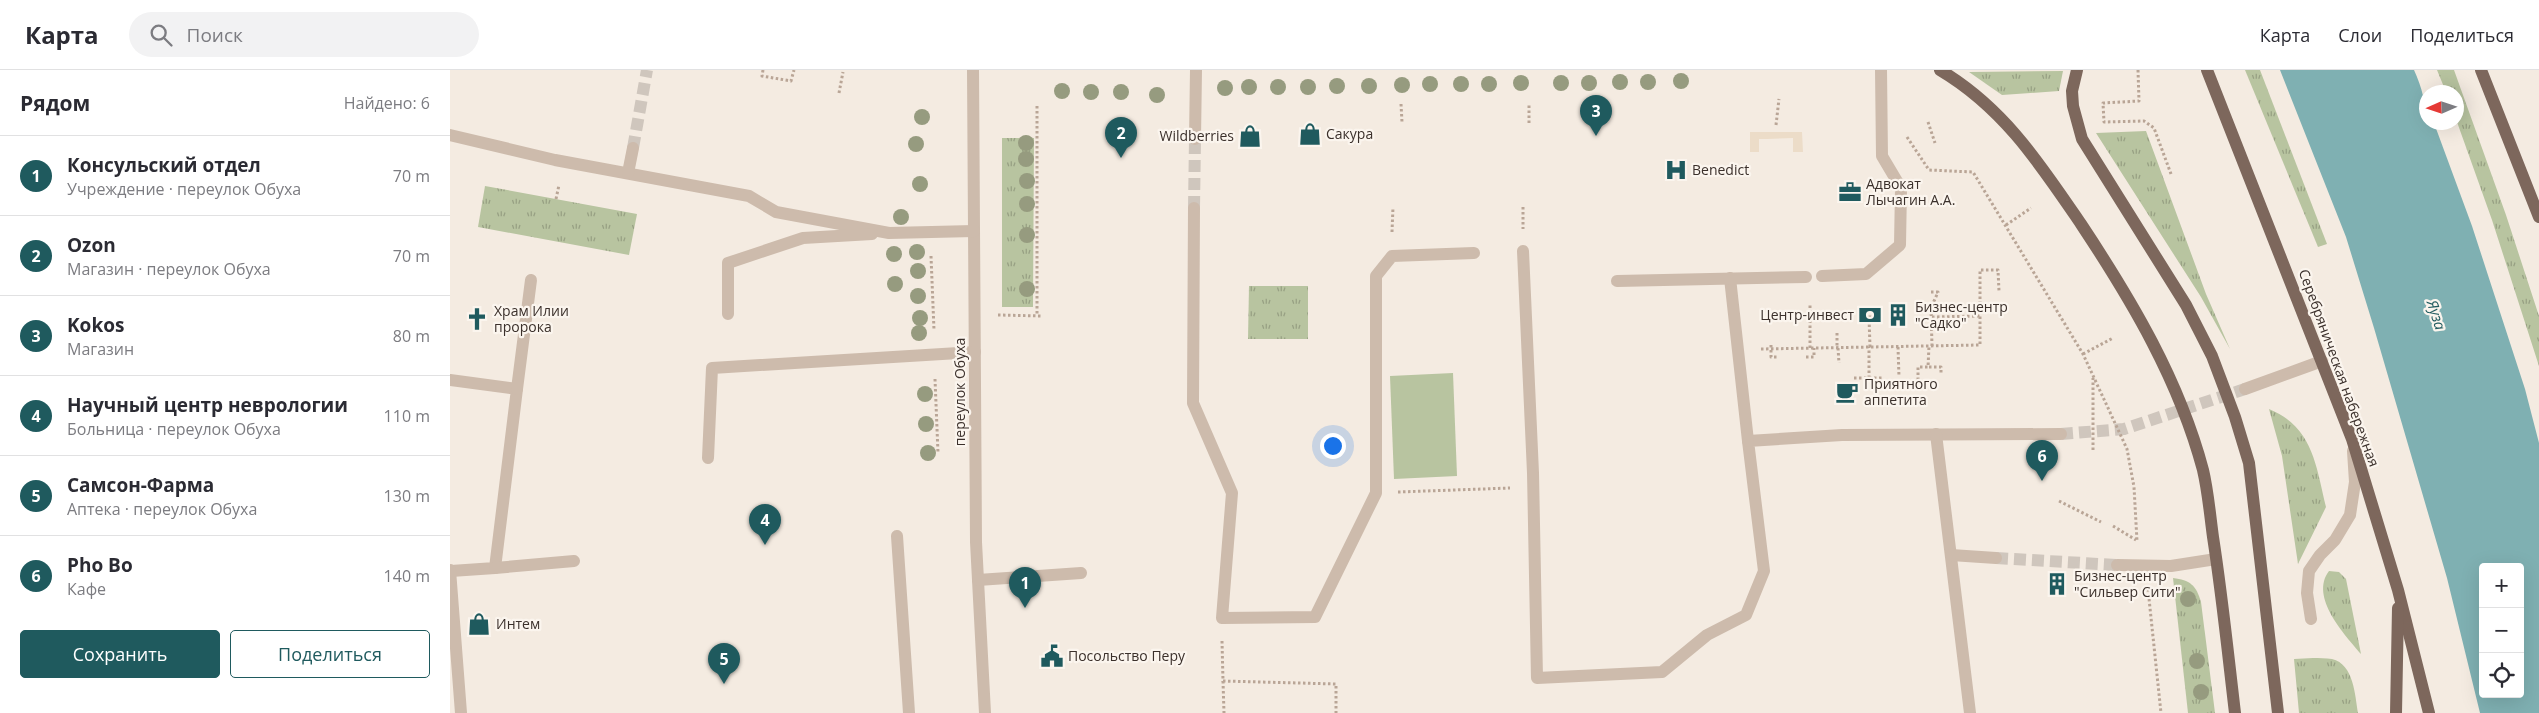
<!DOCTYPE html>
<html lang="ru">
<head>
<meta charset="utf-8">
<style>
  :root { --surface:#fff; --page:#f2f2f3; --text:#2b2b33; --muted:#7c7c81; --line:#e1e1e2; --accent:#1f5a5e }
  body { margin:0; font-family:"Open Sans",sans-serif; background:var(--page); color:var(--text) }
  .controls { position:absolute; right:15px; bottom:15px; display:grid; overflow:hidden; border-radius:5px; box-shadow:0 5px 20px #0002 }
  .controls button { width:45px; height:45px; display:grid; place-items:center; padding:0; border:0; border-bottom:1px solid var(--line); background:var(--surface); color:var(--text); font:25px sans-serif }
  .compass { position:absolute; left:1969px; top:15px; width:45px; height:45px; border-radius:50%; background:var(--surface); box-shadow:0 5px 20px #0002; rotate:267deg }
  .you { position:absolute; left:882px; top:375px; width:18px; height:18px; margin:-12px; border:4px solid #fff; border-radius:50%; background:#1a73e8; box-shadow:0 0 0 8px #1a73e833 }
  .badge { display:grid; place-items:center; width:32px; height:32px; border-radius:50%; background:var(--accent); color:#fff; font-size:16px; font-weight:700 }
  .pin { position:absolute; translate:-50% -41px; filter:drop-shadow(0 1px 2px #0008) }
  .pin::after { content:''; position:absolute; top:26px; width:18px; height:15px; background:inherit; clip-path:polygon(0 0,100% 0,50% 100%) }
  .list { margin:0; padding:0; list-style:none }
  h2 { display:flex; justify-content:space-between; align-items:center; height:65px; margin:0; padding:0 20px; font-size:21px }
  h2 small { font-size:16px; font-weight:400; color:var(--muted) }
  .list li { display:grid; grid-template-columns:32px 1fr auto; gap:15px; align-items:center; box-sizing:border-box; height:80px; padding:0 20px; border-top:1px solid var(--line) }
  .list b { display:block; font-size:19px; white-space:nowrap }
  .list p { margin:0; font-size:16px; white-space:nowrap; color:var(--muted) }
  .list em { font-size:16px; font-style:normal; color:var(--muted) }
  .actions { display:flex; gap:10px; padding:15px 20px }
  .actions a { flex:1; padding:11px 0; border:1px solid var(--accent); border-radius:5px; text-align:center; font-size:18px; color:var(--accent) }
  .actions .main { background:var(--accent); color:#fff }
  .icon { flex:none; width:28px; height:28px; fill:none; stroke:currentColor; stroke-width:2; stroke-linecap:round; stroke-linejoin:round }
  .map { position:relative; flex:none; width:2089px; height:643px; overflow:hidden }
  header { display:flex; align-items:center; gap:30px; box-sizing:border-box; height:70px; padding:0 25px; background:var(--surface); border-bottom:1px solid var(--line) }
  header strong { font-size:24px }
  nav { display:flex; gap:28px; margin-inline-start:auto; font-size:18px }
  .search { width:350px; height:45px; background:var(--page); display:flex; align-items:center; gap:12px; box-sizing:border-box; padding:0 18px; border-radius:28px; color:var(--muted); font-size:19px }
  main { display:flex }
  aside { flex:1; background:var(--surface) }
  .map>svg:first-child { display:block }
</style>
</head>
<body>
<header>
<strong>Карта</strong>
<div class="search"><svg class="icon" aria-label="search" viewBox="0 0 24 24"><circle cx="10" cy="10" r="6"/><path d="M15 15l6 6"/></svg>Поиск</div>
<nav><a>Карта</a><a>Слои</a><a>Поделиться</a></nav>
</header>
<main>
<aside>
<h2>Рядом<small>Найдено: 6</small></h2>
<ul class="list">
<li><span class="badge">1</span><div><b>Консульский отдел</b><p>Учреждение · переулок Обуха</p></div><em>70 m</em></li>
<li><span class="badge">2</span><div><b>Ozon</b><p>Магазин · переулок Обуха</p></div><em>70 m</em></li>
<li><span class="badge">3</span><div><b>Kokos</b><p>Магазин</p></div><em>80 m</em></li>
<li><span class="badge">4</span><div><b>Научный центр неврологии</b><p>Больница · переулок Обуха</p></div><em>110 m</em></li>
<li><span class="badge">5</span><div><b>Самсон-Фарма</b><p>Аптека · переулок Обуха</p></div><em>130 m</em></li>
<li><span class="badge">6</span><div><b>Pho Bo</b><p>Кафе</p></div><em>140 m</em></li>
</ul>
<div class="actions"><a class="main">Сохранить</a><a>Поделиться</a></div>
</aside>
<div class="map">
<svg width="2089" height="643" viewBox="0 0 2089 643">
  <defs>
    <pattern id="grass-tufts" width="24" height="20" patternUnits="userSpaceOnUse" patternTransform="scale(1.25)"><rect width="24" height="20" fill="#b8c4a0"/><path d="M3 7l-1-3M5 7V3M7 7l1-3M15 17l-1-3M17 17v-4M19 17l1-3" fill="none" stroke="#97a083"/></pattern>
  </defs>
  <rect width="100%" height="100%" fill="#f4ebe1"/>
  <g fill="url(#grass-tufts)">
    <polygon points="1795,0 1810,0 1877,174 1868,177"/>
    <polygon points="1987,0 2004,0 2056,145 2089,246 2089,296 2042,150 2007,52 2006,22 1996,22"/>
    <polygon points="1613,1 1609,21 1552,25 1519,2"/>
    <polygon points="1696,61 1756,224 1780,279 1751,227 1646,63"/>
    <polygon points="552,68 584,68 583,237 552,237"/>
    <polygon points="35,116 187,144 179,185 28,157"/>
    <polygon points="799,216 858,216 858,269 798,269"/>
    <path d="M1819,339C1863,357 1866,396 1876,437L1848,494L1832,386Z"/>
    <path d="M1879,501L1889,502L1896,509L1911,584C1895,565 1859,527 1879,501Z"/>
    <path d="M1723,508C1740,510 1746,515 1751,532L1765,643H1738Z"/>
    <path d="M1863,588C1869,588 1876,588 1882,589C1904,594 1905,626 1908,643H1849L1844,589Z"/>
  </g>
  <polygon fill="#b8c4a0" points="1003,303 1007,406 944,409 940,306"/>
  <polygon fill="#ecdcc8" points="1300,62 1352,62 1353,82 1343,82 1343,68 1317,69 1309,69 1309,82 1300,82"/>
  <path fill="#7fb0b2" fill-rule="evenodd" d="M1830,0H1964C1972,18 1976,33 1976,52L1984,53L2022,156L2075,319L2089,373V643H2030L1997,508L1924,258L1896,167ZM2033,497H2070V624H2033Z"/>
  <g fill="none" stroke-linecap="round" stroke-linejoin="round">
    <g stroke="#cfc6bd" stroke-width="12" stroke-dasharray="12 6" stroke-linecap="butt">
      <polyline points="183,78 197,0"/>
      <polyline points="744,138 745,69"/>
      <polyline points="1611,364 1674,359 1795,319"/>
      <polyline points="1546,488 1667,495"/>
    </g>
    <g stroke="#b9a596" stroke-width="3" stroke-dasharray="2.5 2.5" stroke-linecap="butt">
      <polyline points="313,0 312,6 341,11 344,0"/>
      <polyline points="1688,0 1689,31 1653,33 1654,52 1694,51 1704,58 1721,104"/>
      <polyline points="389,23 393,2"/>
      <polyline points="951,34 952,52"/>
      <polyline points="587,36 587,246"/>
      <polyline points="1478,52 1485,73"/>
      <polyline points="1079,53 1079,35"/>
      <polyline points="1326,55 1329,29"/>
      <polyline points="1457,67 1479,100 1523,102 1633,284 1677,379 1684,417 1687,471"/>
      <polyline points="106,129 109,115"/>
      <polyline points="1073,137 1073,159"/>
      <polyline points="1556,155 1581,138"/>
      <polyline points="942,162 943,137"/>
      <polyline points="481,186 484,260"/>
      <polyline points="1481,222 1488,222 1481,238 1482,276"/>
      <polyline points="1359,244 1366,244 1366,250"/>
      <polyline points="548,245 592,246"/>
      <polyline points="1482,247 1530,246"/>
      <polyline points="1387,263 1387,278"/>
      <polyline points="1321,275 1321,287 1327,287"/>
      <polyline points="1420,277 1419,247 1433,247"/>
      <polyline points="1448,277 1449,307"/>
      <polyline points="1360,278 1360,233"/>
      <polyline points="1388,278 1389,293"/>
      <polyline points="1311,279 1530,275 1530,200 1548,200 1549,221"/>
      <polyline points="1633,284 1663,268"/>
      <polyline points="1356,287 1364,287 1364,278"/>
      <polyline points="1479,297 1491,297 1491,304"/>
      <polyline points="1404,308 1419,308 1419,277"/>
      <polyline points="1419,308 1434,308"/>
      <polyline points="485,309 488,383"/>
      <polyline points="1468,315 1468,297 1478,297 1479,276"/>
      <polyline points="1643,380 1643,308"/>
      <polyline points="948,422 1060,418"/>
      <polyline points="1609,431 1651,452"/>
      <polyline points="1663,456 1686,470"/>
      <polyline points="1698,519 1711,643"/>
      <polyline points="772,571 773,611 886,614 886,643"/>
      <polyline points="773,611 774,643"/>
    </g>
    <g stroke="#cdbbac" stroke-width="12">
      <polyline points="523,0 526,472 535,643"/>
      <polyline points="0,65 105,90 299,126 326,142 439,163 524,161"/>
      <polyline points="745,69 746,0"/>
      <polyline points="178,103 183,78"/>
      <polyline points="744,138 743,333 782,423 772,548 865,547 926,423 926,206 942,186 1024,183"/>
      <polyline points="1073,181 1083,403 1087,608 1212,602 1257,565 1296,545 1314,501 1298,371 1392,365 1611,364"/>
      <polyline points="1372,206 1416,204 1450,175 1451,118 1432,86 1431,0"/>
      <polyline points="1280,208 1298,371"/>
      <polyline points="1167,211 1356,207"/>
      <polyline points="278,244 278,193 353,168 422,164"/>
      <polyline points="0,310 67,319 45,498 1,501"/>
      <polyline points="67,319 81,210"/>
      <polyline points="1795,319 1872,291"/>
      <polyline points="1486,364 1520,643"/>
      <polyline points="258,388 262,298 525,282"/>
      <polyline points="447,466 459,643"/>
      <polyline points="1501,485 1546,488"/>
      <polyline points="1667,495 1721,496 1766,489"/>
      <polyline points="45,498 124,491"/>
      <polyline points="0,500 11,643"/>
      <polyline points="528,510 631,503"/>
      <polyline points="1861,549 1857,523 1859,501 1870,485 1885,470 1900,445 1905,412 1903,381"/>
    </g>
    <g stroke="#7d675c" stroke-width="12">
      <path d="M1490,0C1554,38 1590,94 1631,154C1682,231 1729,310 1753,400C1758,421 1760,445 1763,467C1772,525 1778,584 1785,643"/>
      <polyline points="1627,0 1622,21 1623,36 1632,69 1736,235 1762,286 1785,347 1799,393 1828,643"/>
      <polyline points="1757,0 1902,369 1948,520 1979,643"/>
      <polyline points="2031,0 2089,147"/>
      <polyline points="1946,643 1948,538"/>
    </g>
  </g>
  <g fill="#969b7f">
    <circle cx="1231" cy="11" r="8"/>
    <circle cx="1170" cy="12" r="8"/>
    <circle cx="1198" cy="12" r="8"/>
    <circle cx="1071" cy="13" r="8"/>
    <circle cx="1111" cy="13" r="8"/>
    <circle cx="1139" cy="13" r="8"/>
    <circle cx="980" cy="14" r="8"/>
    <circle cx="1011" cy="14" r="8"/>
    <circle cx="1039" cy="14" r="8"/>
    <circle cx="952" cy="15" r="8"/>
    <circle cx="887" cy="16" r="8"/>
    <circle cx="919" cy="16" r="8"/>
    <circle cx="799" cy="17" r="8"/>
    <circle cx="828" cy="17" r="8"/>
    <circle cx="858" cy="17" r="8"/>
    <circle cx="775" cy="18" r="8"/>
    <circle cx="612" cy="21" r="8"/>
    <circle cx="641" cy="22" r="8"/>
    <circle cx="671" cy="22" r="8"/>
    <circle cx="707" cy="25" r="8"/>
    <circle cx="472" cy="47" r="8"/>
    <circle cx="576" cy="73" r="8"/>
    <circle cx="466" cy="74" r="8"/>
    <circle cx="576" cy="89" r="8"/>
    <circle cx="577" cy="111" r="8"/>
    <circle cx="470" cy="114" r="8"/>
    <circle cx="577" cy="134" r="8"/>
    <circle cx="451" cy="147" r="8"/>
    <circle cx="577" cy="165" r="8"/>
    <circle cx="467" cy="182" r="8"/>
    <circle cx="444" cy="184" r="8"/>
    <circle cx="468" cy="201" r="8"/>
    <circle cx="445" cy="214" r="8"/>
    <circle cx="577" cy="219" r="8"/>
    <circle cx="468" cy="226" r="8"/>
    <circle cx="470" cy="248" r="8"/>
    <circle cx="469" cy="263" r="8"/>
    <circle cx="475" cy="324" r="8"/>
    <circle cx="476" cy="354" r="8"/>
    <circle cx="478" cy="383" r="8"/>
    <circle cx="1738" cy="529" r="8"/>
    <circle cx="1747" cy="591" r="8"/>
    <circle cx="1751" cy="622" r="8"/>
  </g>
  <defs>
    <symbol id="shop-bare" viewBox="-9 -9 18 18"><path d="M-5-2.5h2.3a2.7 3.5 0 0 1 5.4 0H5L5.5 6h-11ZM-1.5-2.5h3a1.5 2.3 0 0 0-3 0Z" fill="#1f5a5e" stroke="#fbf5ee" stroke-width="2.5" paint-order="stroke"/></symbol>
    <symbol id="hospital-bare" viewBox="-9 -9 18 18"><path d="M-5-5h3v3.5h4V-5h3V5h-3V1.5h-4V5h-3Z" fill="#1f5a5e" stroke="#fbf5ee" stroke-width="2.5" paint-order="stroke"/></symbol>
    <symbol id="office-bare" viewBox="-9 -9 18 18"><path d="M-6-3h4V-5.5h4V-3h4V5H-6ZM-1-4.5V-3h2v-1.5ZM-6 0V1H6V0Z" fill="#1f5a5e" stroke="#fbf5ee" stroke-width="2.5" paint-order="stroke"/></symbol>
    <symbol id="bank-bare" viewBox="-9 -9 18 18"><path d="M-6-4H6V4H-6ZM0-2.3a2.3 2.3 0 1 0 0 4.6a2.3 2.3 0 1 0 0-4.6Z" fill="#1f5a5e" stroke="#fbf5ee" stroke-width="2.5" paint-order="stroke"/></symbol>
    <symbol id="building-bare" viewBox="-9 -9 18 18"><path d="M-4-6H4V6H1V3H-1V6H-4ZM-2.5-4.3h1.7v1.8h-1.7ZM.8-4.3h1.7v1.8H.8ZM-2.5-1h1.7V.8h-1.7ZM.8-1h1.7V.8H.8Z" fill="#1f5a5e" stroke="#fbf5ee" stroke-width="2.5" paint-order="stroke"/></symbol>
    <symbol id="church-bare" viewBox="-9 -9 18 18"><path d="M-1.2-6h2.4v3.5h3.3v2.4h-3.3V6h-2.4V-.1h-3.3v-2.4h3.3Z" fill="#1f5a5e" stroke="#fbf5ee" stroke-width="2.5" paint-order="stroke"/></symbol>
    <symbol id="cafe-bare" viewBox="-9 -9 18 18"><path d="M-5.5-4.5H6V0H3Q3 3.5 0 3.5H-2.5Q-5.5 3.5-5.5 0ZM3-3.2v2h1.7v-2ZM-6 4.5H4V6H-6Z" fill="#1f5a5e" stroke="#fbf5ee" stroke-width="2.5" paint-order="stroke"/></symbol>
    <symbol id="civic-bare" viewBox="-9 -9 18 18"><path d="M-.6-6.5H3V-4.5H.6V-3L4-1V1h2V6H-6V1h2V-1L-.6-3ZM-1.2 2.5V6h2.4V2.5Z" fill="#1f5a5e" stroke="#fbf5ee" stroke-width="2.5" paint-order="stroke"/></symbol>
  </defs>
  <g fill-rule="evenodd">
    <use href="#shop-bare" x="844" y="48" width="32" height="32"/>
    <use href="#shop-bare" x="784" y="50" width="32" height="32"/>
    <use href="#hospital-bare" x="1210" y="84" width="32" height="32"/>
    <use href="#office-bare" x="1384" y="106" width="32" height="32"/>
    <use href="#bank-bare" x="1404" y="229" width="32" height="32"/>
    <use href="#building-bare" x="1432" y="229" width="32" height="32"/>
    <use href="#church-bare" x="11" y="233" width="32" height="32"/>
    <use href="#cafe-bare" x="1381" y="306" width="32" height="32"/>
    <use href="#building-bare" x="1591" y="498" width="32" height="32"/>
    <use href="#shop-bare" x="13" y="538" width="32" height="32"/>
    <use href="#civic-bare" x="586" y="570" width="32" height="32"/>
  </g>
  <g text-anchor="middle" stroke-width="4.5" stroke-linejoin="round" paint-order="stroke">
    <g font-size="14" fill="#3b302b" stroke="#fbf5ee" text-anchor="start">
      <text x="876" y="69">Сакура</text>
      <text x="784" y="71" text-anchor="end">Wildberries</text>
      <text x="1242" y="105">Benedict</text>
      <text x="1416" y="119">Адвокат<tspan x="1416" dy="16">Лычагин А.А.</tspan></text>
      <text x="1465" y="242">Бизнес-центр<tspan x="1465" dy="16">"Садко"</tspan></text>
      <text x="44" y="246">Храм Илии<tspan x="44" dy="16">пророка</tspan></text>
      <text x="1404" y="250" text-anchor="end">Центр-инвест</text>
      <text x="1414" y="319">Приятного<tspan x="1414" dy="16">аппетита</tspan></text>
      <text x="1624" y="511">Бизнес-центр<tspan x="1624" dy="16">"Сильвер Сити"</tspan></text>
      <text x="46" y="559">Интем</text>
      <text x="618" y="591">Посольство Перу</text>
    </g>
    <g font-size="14" fill="#3b302b" stroke="#fbf5ee">
      <text transform="translate(1889 298) rotate(70)" y="5">Серебряническая набережная</text>
      <text transform="translate(510 322) rotate(-90)" y="5">переулок Обуха</text>
    </g>
    <g font-size="15" font-style="italic" fill="#1f5a5e" stroke="#fbf5ee">
      <text transform="translate(1986 245) rotate(72)" y="5">Яуза</text>
    </g>
  </g>
</svg>
<div class="controls">
<button>+</button>
<button>−</button>
<button><svg class="icon" aria-label="locate" viewBox="0 0 24 24"><circle cx="12" cy="12" r="6"/><path d="M12 2v4M12 18v4M2 12h4M18 12h4"/></svg></button>
</div>
<svg class="compass" viewBox="-18 -18 36 36"><path d="M0-13l5 13h-10z" fill="#e53935"/><path d="M0 13l5-13h-10z" fill="#7c7c81"/></svg>
<div class="you"></div>
<div class="pin badge" style="left:575px;top:538px">1</div>
<div class="pin badge" style="left:671px;top:88px">2</div>
<div class="pin badge" style="left:1146px;top:66px">3</div>
<div class="pin badge" style="left:315px;top:475px">4</div>
<div class="pin badge" style="left:274px;top:614px">5</div>
<div class="pin badge" style="left:1592px;top:411px">6</div>
</div>
</main>
</body>
</html>
